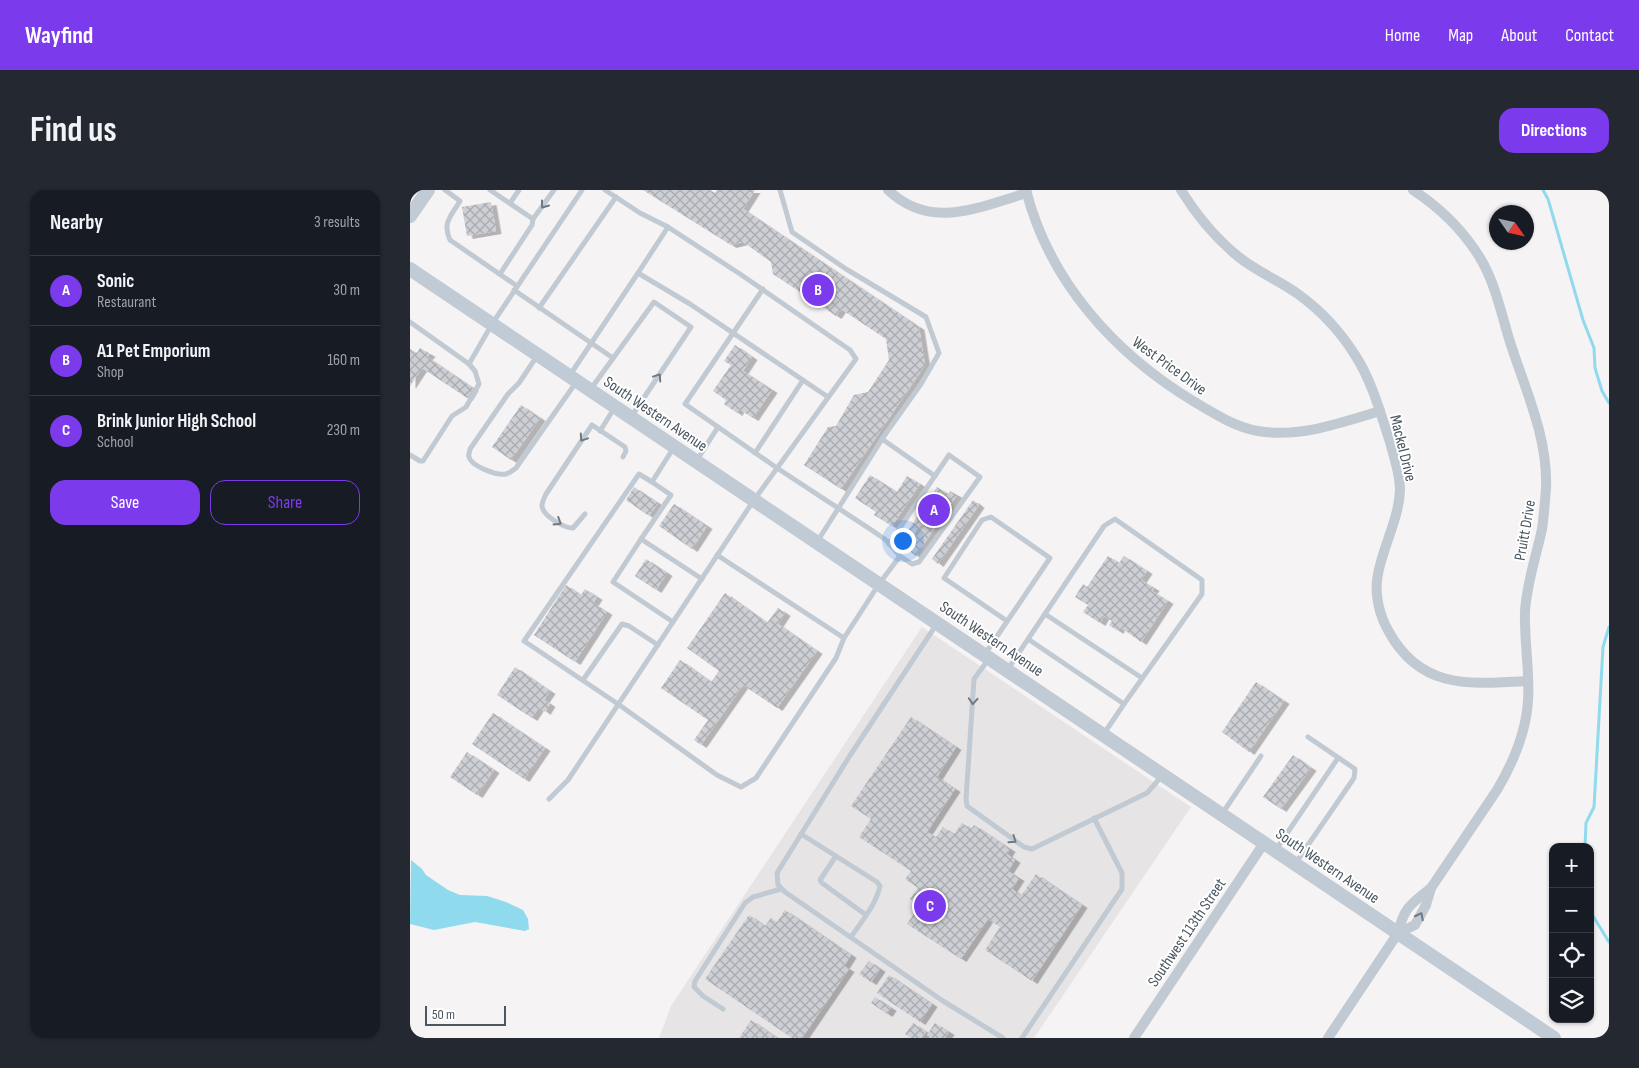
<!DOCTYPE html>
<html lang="en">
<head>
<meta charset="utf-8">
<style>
  :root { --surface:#171b24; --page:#242831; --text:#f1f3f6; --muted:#9ea1a6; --line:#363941; --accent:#7c3aed }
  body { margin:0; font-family:"Sofia Sans Condensed",sans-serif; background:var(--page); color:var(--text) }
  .controls { position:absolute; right:15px; bottom:15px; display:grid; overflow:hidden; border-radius:10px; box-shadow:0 1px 4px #0004 }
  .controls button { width:45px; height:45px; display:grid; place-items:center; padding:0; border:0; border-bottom:1px solid var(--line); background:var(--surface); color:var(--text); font:25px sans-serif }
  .compass { position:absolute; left:1079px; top:15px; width:45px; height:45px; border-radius:50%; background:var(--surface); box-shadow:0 1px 4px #0004; rotate:124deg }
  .scale { position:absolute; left:15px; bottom:12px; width:81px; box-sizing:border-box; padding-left:5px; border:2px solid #4a5661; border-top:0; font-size:14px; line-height:18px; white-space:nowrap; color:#4a5661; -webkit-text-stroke:4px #fff; paint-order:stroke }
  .you { position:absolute; left:492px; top:350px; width:18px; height:18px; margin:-12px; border:4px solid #fff; border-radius:50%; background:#1a73e8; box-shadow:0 0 0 8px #1a73e833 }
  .badge { display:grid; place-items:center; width:32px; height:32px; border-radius:50%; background:var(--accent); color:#fff; font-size:16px; font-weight:700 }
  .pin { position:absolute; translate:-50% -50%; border:2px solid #fff; box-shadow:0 1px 5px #0006 }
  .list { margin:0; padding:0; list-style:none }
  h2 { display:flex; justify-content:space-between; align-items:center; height:65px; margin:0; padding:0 20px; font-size:21px }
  h2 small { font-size:16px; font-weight:400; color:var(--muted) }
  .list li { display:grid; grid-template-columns:32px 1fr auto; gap:15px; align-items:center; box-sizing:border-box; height:70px; padding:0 20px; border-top:1px solid var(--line) }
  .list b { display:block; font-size:19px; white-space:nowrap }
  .list p { margin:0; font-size:16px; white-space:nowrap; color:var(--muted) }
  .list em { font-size:16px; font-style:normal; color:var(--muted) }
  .actions { display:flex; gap:10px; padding:15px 20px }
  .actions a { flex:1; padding:11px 0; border:1px solid var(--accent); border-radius:15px; text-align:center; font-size:18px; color:var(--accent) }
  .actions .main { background:var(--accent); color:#fff }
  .icon { flex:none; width:28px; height:28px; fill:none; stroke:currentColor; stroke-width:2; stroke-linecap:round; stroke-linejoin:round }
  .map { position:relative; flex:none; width:1199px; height:848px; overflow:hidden; border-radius:15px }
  header { display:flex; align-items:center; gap:30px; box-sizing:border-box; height:70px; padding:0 25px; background:var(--accent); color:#fff }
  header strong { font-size:24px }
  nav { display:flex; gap:28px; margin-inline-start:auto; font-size:18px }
  .intro { display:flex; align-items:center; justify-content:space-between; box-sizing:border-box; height:120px; padding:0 30px }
  h1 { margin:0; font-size:35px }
  .button { padding:12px 22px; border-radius:15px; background:var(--accent); color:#fff; font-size:18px; font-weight:700 }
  main { display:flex; gap:30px; padding:0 30px }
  aside { flex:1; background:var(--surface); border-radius:15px; box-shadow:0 1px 4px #0004 }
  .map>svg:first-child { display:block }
</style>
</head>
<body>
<header>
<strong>Wayfind</strong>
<nav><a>Home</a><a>Map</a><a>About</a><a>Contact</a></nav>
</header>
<div class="intro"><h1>Find us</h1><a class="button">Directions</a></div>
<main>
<aside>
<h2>Nearby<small>3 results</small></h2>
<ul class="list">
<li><span class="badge">A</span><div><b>Sonic</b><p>Restaurant</p></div><em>30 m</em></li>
<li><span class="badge">B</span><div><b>A1 Pet Emporium</b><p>Shop</p></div><em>160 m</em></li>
<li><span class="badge">C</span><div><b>Brink Junior High School</b><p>School</p></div><em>230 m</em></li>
</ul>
<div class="actions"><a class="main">Save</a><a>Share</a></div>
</aside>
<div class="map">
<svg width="1199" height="848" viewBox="0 0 1199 848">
  <defs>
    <pattern id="building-cross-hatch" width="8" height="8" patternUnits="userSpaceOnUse" patternTransform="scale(1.25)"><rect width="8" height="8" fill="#cdcfd5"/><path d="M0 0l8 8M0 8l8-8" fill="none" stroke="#a8abb0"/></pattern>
    <filter id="shadow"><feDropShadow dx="5.5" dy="3" stdDeviation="0" flood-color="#0004"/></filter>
  </defs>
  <rect width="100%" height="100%" fill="#f5f3f3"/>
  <polygon fill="#e6e4e5" points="512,437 781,617 624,848 249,848 261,816"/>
  <polygon fill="#90daee" points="1,670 12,679 16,685 38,700 50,705 77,706 96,712 113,720 118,729 119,739 115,741 65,732 24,740 0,734"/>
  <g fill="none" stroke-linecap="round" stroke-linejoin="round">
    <g stroke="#90daee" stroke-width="3">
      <polyline points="1133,0 1138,9 1173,130 1184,158 1185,178 1192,201 1199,213"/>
      <polyline points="1175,657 1176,633 1184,617 1193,457 1199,437"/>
      <polyline points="1180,721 1199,752"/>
    </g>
  </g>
  <g fill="url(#building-cross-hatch)" filter="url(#shadow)">
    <polygon points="233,0 300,0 305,3 307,0 345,0 333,19 509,137 515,175 431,299 394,275 418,237 426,236 444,205 458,202 479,170 476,149 431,119 426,126 363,84 361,72 333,52 321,55"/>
    <polygon points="81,12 86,41 57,46 52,17"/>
    <polygon points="325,155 342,167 333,181 362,200 343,228 329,219 327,223 314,214 316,210 303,201 321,175 314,171"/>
    <polygon points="10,158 20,164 17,167 63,198 57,208 12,178 0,196 0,159 7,163"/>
    <polygon points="111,215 130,228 101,270 82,257"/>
    <polygon points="460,285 487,302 497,286 510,294 482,336 464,325 466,322 445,308"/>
    <polygon points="224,297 248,313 239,326 216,310"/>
    <polygon points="527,297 538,304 540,301 547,305 506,366 498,360 514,337 510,335 494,358 489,354"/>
    <polygon points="563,310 569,315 528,374 522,369"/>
    <polygon points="264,314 297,336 282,359 249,336"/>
    <polygon points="698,366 709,373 714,366 737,381 731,390 744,398 742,401 758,411 731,452 710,437 708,441 699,435 702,431 694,426 690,433 673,422 678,415 665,407 673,394 677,397"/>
    <polygon points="236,369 257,383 246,400 225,386"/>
    <polygon points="156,395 171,405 175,399 187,407 183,413 197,422 165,472 124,445"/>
    <polygon points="315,403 357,433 368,418 375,423 368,434 407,461 367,518 333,495 291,555 284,550 298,530 251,498 270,470 301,492 309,481 277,458"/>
    <polygon points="105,477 140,501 134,510 140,514 135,522 129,517 122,528 87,505"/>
    <polygon points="846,492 874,511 839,562 812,542"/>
    <polygon points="83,523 135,558 114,589 62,554"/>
    <polygon points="501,527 546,557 527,587 545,599 517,642 526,647 533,637 544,644 552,633 561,639 564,635 600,659 597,664 605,670 598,681 609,688 602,699 611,706 626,684 672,715 622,791 575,760 590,737 578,729 551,769 497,734 509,716 500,709 508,698 495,689 501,681 449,647 461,629 441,616"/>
    <polygon points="57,562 84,580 67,605 40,587"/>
    <polygon points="883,565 901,578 871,619 853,607"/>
    <polygon points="375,720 441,765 434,776 439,779 392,848 382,848 295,789 339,725 355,736 361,728 367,732"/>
    <polygon points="459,771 470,779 461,792 449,784"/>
    <polygon points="479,785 522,814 510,832 467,803"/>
    <polygon points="465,807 481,818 477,824 461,813"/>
    <polygon points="341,830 367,848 329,848"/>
    <polygon points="503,833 516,842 512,848 501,848 495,844"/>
    <polygon points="525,833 539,842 535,848 522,848 517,845"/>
  </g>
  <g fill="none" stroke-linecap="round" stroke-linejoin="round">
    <g stroke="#c1cad2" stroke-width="5">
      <path d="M35,0L50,11C41,26 32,33 40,50L107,96"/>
      <polyline points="80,0 123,29 122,35 90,84"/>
      <polyline points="370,0 382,42 436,79 516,127 529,163 511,194 474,246 407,352"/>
      <polyline points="100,13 109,0"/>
      <polyline points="123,29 144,0"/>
      <polyline points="228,83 258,37"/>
      <polyline points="353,99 275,214 367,278 463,341 476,350 490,366 469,394 434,448"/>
      <polyline points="104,100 203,168"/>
      <polyline points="129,118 206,7"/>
      <polyline points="0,132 59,174 65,181 69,194 56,217 42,226 13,271 10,271 0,265"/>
      <path d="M127,166L109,193L98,204L60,259C60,262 58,264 59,267C61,276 87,286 96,284C100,283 103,280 106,278L167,191"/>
      <polyline points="59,174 82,134 172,0"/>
      <polyline points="160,185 228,83 280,114 418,207"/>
      <polyline points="180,200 244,112 281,137 221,227"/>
      <polyline points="190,241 205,217"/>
      <polyline points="472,249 525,286"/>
      <polyline points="264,257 242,292 261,305 231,349 292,389"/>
      <polyline points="345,263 393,190"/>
      <polyline points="287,270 308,237"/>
      <polyline points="242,292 229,284 114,451 208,514 307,585 331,597 346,588 426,468 434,448 307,365"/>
      <path d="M175,324L163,338C154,338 133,326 132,316C132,312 134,308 136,304L182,235L215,257L216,261L213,267"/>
      <polyline points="231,349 203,392 263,432"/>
      <polyline points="479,354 539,265 570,287 509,372 502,374 490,366"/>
      <polyline points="635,424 732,488"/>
      <polyline points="526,435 439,567 367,683 368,695 375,702 533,811 593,848"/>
      <polyline points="575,464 640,368 581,327 572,330 534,388 597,431"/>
      <polyline points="578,470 564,489 556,609 557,616 614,657 622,659 737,603 751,587"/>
      <polyline points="598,479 694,336 705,329 792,390 792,404 714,514 618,449"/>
      <polyline points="173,490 212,434 219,436 248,455"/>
      <polyline points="693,545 714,514"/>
      <polyline points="139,609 158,590 344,310 446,169 440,160 330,84 258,37 230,23 195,0"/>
      <polyline points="812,624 851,566"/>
      <path d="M391,644L467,692L470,696C466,715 451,732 441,747"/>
      <polyline points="865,661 928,568"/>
      <polyline points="426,666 410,690 412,693 456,725"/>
      <polyline points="885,674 944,588 945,579 898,547"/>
      <polyline points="313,819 293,806 284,797 285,791 335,713 343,707 371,699"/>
      <polyline points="612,848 712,699 712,683 684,628"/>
    </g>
    <g stroke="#c1cad2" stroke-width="10">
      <path d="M478,0C521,41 568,17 617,3"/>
      <path d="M616,0C639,91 704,163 783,211C803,223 825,237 848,241C890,248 930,233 970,221"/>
      <path d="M771,0C787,26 806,49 830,68C848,82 870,91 888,104C910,120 930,141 945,165C962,191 970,222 980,252C984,268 990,283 990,300C989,329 973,356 968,384C964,403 969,425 979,442C1011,500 1060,494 1118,491"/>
      <path d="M988,743L1005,735L1016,715L1021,698L1087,600C1103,573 1116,543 1118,511C1120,481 1114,451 1115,421C1117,392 1126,367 1132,339C1134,326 1135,311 1136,298C1138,247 1115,199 1100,152C1092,126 1086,97 1073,73C1056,43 1032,19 1003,0"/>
      <polyline points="724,848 854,653"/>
      <path d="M918,848L988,743C994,717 1001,714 1021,698"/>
    </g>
    <g stroke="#c1cbd6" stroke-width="14">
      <polyline points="0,26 18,0"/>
      <polyline points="0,79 1144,848"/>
    </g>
  </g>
  <defs><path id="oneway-chevron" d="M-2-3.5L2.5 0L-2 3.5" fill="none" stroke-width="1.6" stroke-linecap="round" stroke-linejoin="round" transform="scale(1.25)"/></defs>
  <g stroke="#6e7983">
    <use href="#oneway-chevron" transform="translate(134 15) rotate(126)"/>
    <use href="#oneway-chevron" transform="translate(248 187) rotate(-56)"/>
    <use href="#oneway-chevron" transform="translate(173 248) rotate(124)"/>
    <use href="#oneway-chevron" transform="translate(148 332) rotate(32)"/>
    <use href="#oneway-chevron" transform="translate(563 511) rotate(94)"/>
    <use href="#oneway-chevron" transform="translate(603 650) rotate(35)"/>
    <use href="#oneway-chevron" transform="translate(1010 726) rotate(-63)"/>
  </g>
  <g text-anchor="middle" stroke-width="4" stroke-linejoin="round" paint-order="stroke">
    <g font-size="16" fill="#4a5661" stroke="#fff">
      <text transform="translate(760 175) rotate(36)" y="6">West Price Drive</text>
      <text transform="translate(246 223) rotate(34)" y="6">South Western Avenue</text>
      <text transform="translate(994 258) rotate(76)" y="6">Mackel Drive</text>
      <text transform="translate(1114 340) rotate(-80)" y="6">Pruitt Drive</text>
      <text transform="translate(582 448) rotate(34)" y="6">South Western Avenue</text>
      <text transform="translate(918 675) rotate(34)" y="6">South Western Avenue</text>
      <text transform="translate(776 742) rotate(-56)" y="6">Southwest 113th Street</text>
    </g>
  </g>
</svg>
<div class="controls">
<button>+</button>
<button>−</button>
<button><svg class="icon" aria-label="locate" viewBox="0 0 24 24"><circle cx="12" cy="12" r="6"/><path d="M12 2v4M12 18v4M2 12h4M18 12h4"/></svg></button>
<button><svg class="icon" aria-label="layers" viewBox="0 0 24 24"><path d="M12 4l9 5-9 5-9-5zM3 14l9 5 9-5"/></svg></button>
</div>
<svg class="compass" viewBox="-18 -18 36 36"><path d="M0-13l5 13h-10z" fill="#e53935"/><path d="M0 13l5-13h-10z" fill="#9ea1a6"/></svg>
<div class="scale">50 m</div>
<div class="you"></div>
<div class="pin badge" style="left:524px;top:320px">A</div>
<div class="pin badge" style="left:408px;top:100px">B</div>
<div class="pin badge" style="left:520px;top:716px">C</div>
</div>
</main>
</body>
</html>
